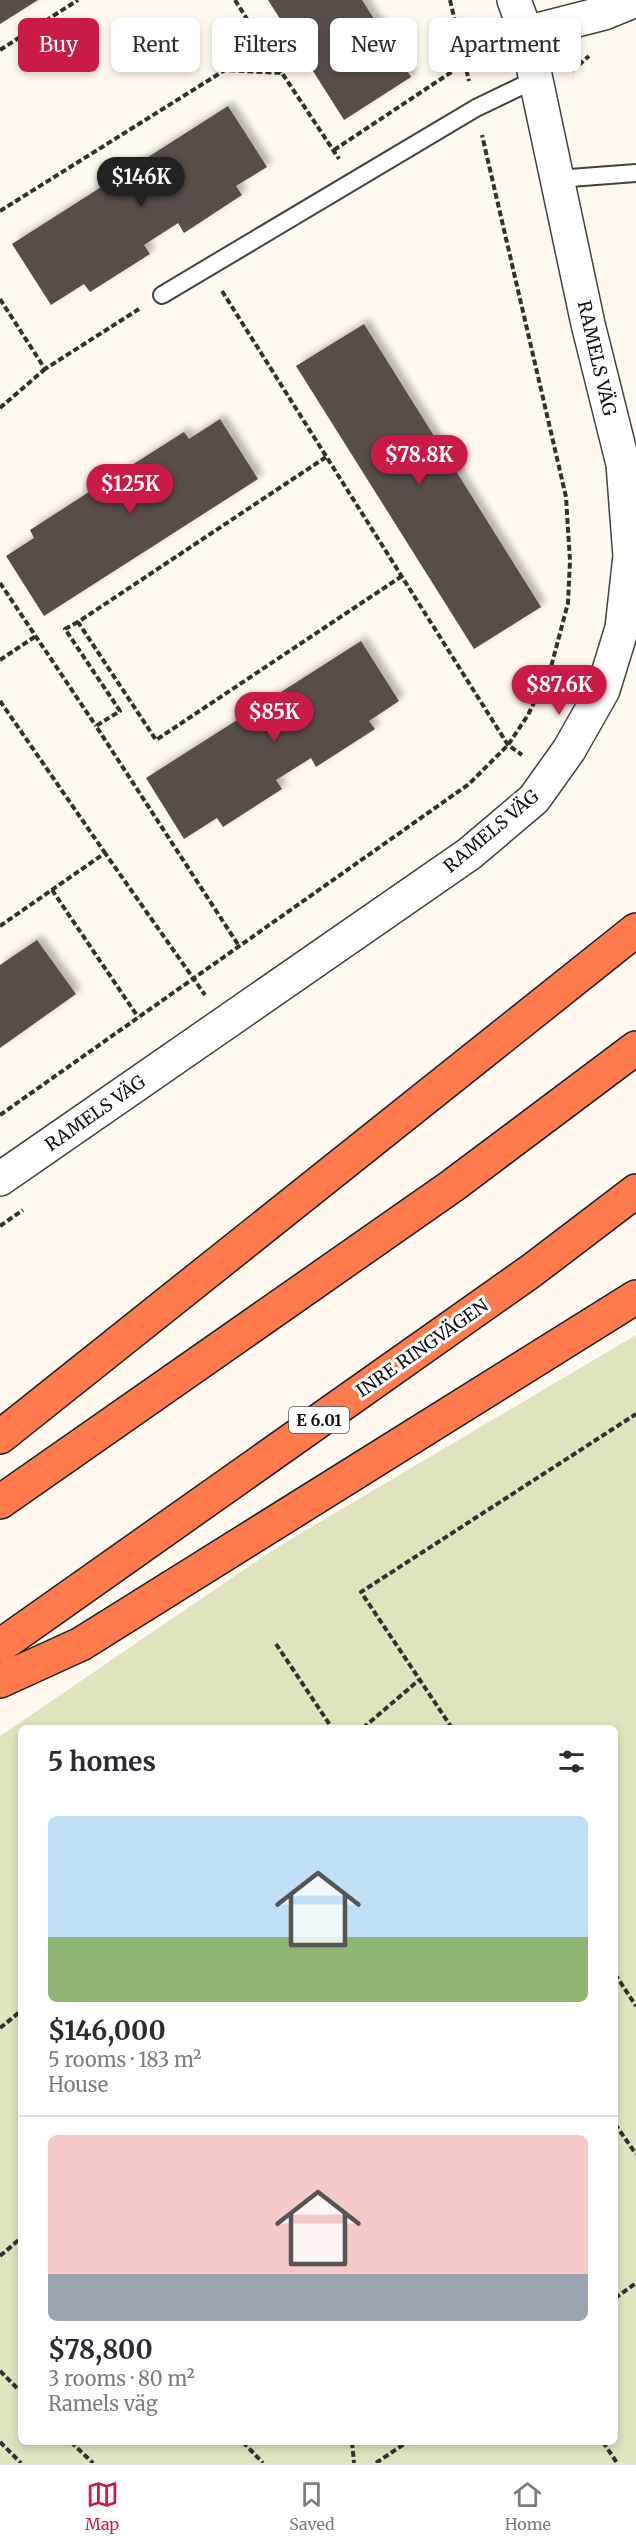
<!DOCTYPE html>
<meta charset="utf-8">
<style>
:root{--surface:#fff;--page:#f2f2f3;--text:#2b2b33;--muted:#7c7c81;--line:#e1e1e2;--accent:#ca1b47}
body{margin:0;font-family:Merriweather,serif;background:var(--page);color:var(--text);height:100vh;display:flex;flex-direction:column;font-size:22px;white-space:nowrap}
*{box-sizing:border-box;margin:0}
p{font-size:20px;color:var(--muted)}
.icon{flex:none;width:33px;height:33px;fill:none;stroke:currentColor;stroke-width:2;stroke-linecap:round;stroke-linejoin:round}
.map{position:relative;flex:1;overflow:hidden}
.panel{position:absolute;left:18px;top:1725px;width:600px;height:720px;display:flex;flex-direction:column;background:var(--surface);border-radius:9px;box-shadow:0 3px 9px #0003}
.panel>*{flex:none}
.guide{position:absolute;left:18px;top:18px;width:600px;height:54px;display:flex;gap:12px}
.price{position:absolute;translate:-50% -51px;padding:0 14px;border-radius:21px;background:var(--accent);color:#fff;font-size:20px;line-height:39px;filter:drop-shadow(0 2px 3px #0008)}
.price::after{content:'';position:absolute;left:50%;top:36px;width:18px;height:14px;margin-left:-9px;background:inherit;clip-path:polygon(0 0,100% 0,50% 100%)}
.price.selected{background:#222;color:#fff}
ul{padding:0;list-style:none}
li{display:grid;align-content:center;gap:12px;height:318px;padding:0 30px}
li+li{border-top:2px solid var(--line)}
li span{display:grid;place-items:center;height:186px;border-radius:9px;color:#555}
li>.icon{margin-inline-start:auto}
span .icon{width:108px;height:108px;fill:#fffc;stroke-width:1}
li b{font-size:26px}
h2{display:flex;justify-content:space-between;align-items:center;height:72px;padding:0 30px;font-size:26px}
.pill{padding:0 21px;border-radius:9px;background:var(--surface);box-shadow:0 3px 9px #0003;font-size:21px;line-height:54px}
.pill.selected{background:var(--accent);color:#fff}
.dock{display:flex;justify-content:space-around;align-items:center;height:84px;border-top:2px solid var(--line);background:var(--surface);font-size:16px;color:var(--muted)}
.dock a{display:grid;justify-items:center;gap:3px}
.dock .selected{color:var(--accent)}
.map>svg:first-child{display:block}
.cemetery{fill:#dfe4bf;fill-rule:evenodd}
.building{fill:#584d4a;filter:url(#shadow)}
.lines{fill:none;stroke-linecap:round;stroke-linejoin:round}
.lane-casing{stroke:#424242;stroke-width:20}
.street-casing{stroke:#424242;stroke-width:36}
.highway-casing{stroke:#202020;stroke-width:36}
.path{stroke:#313131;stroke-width:4;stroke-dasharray:6 3;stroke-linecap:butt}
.lane{stroke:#fff;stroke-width:16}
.street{stroke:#fff;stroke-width:33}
.highway{stroke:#ff7b4e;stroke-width:33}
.labels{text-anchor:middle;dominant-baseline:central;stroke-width:6;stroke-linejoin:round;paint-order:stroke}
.shield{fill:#fff;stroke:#575757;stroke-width:1.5}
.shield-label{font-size:16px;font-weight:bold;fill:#0f0f0f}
.street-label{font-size:18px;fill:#0f0f0f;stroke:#fff}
</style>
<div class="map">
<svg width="636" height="2463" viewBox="0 0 636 2463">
<defs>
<filter id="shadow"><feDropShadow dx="5.5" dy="-5.5" stdDeviation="3" flood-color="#0004"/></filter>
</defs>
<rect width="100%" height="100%" fill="#fff9f0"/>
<!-- cemetery -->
<path class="cemetery" d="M636 1335V2463H0V1736L276 1548ZM21 1728H615V2442H21Z"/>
<!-- building -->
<g class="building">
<polygon points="0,0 38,0 0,24"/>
<polygon points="268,0 362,0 411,77 344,120"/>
<polygon points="228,106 267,167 236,186 242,195 184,233 178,223 144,245 150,254 90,292 84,284 51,305 12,244"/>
<polygon points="364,324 541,607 474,649 296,366"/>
<polygon points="220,419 258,479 44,616 6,556 34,538 30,530 89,492 94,499 129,477 124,470 184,432 189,439"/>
<polygon points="361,641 399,701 369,721 375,729 316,767 311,758 276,780 282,789 223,827 217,818 184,839 146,778"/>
<polygon points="37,940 76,994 0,1048 0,965"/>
</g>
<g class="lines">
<defs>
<g id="lane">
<polyline points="557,179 636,173"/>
<polyline points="162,295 476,108 536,79"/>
</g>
<g id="street">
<polyline points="526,33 604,13 636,0"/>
<polyline points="0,1179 469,854 534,799 569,750 603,690 622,628 630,556 623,464 588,324 526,33 514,0"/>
</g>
<g id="highway">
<polyline points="0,1437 636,930"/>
<polyline points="0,1502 452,1186 636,1048"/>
<polyline points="0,1646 531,1271 636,1191"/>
<polyline points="0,1681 81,1644 636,1297"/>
</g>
</defs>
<!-- lane casing -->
<use href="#lane" class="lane-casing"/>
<!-- street casing -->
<use href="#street" class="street-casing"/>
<!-- highway casing -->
<use href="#highway" class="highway-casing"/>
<!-- path -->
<g class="path">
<polyline points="235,0 281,73"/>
<polyline points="450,0 469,81"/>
<polyline points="0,50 78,0"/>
<polyline points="572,71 589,56"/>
<polyline points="334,150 465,63"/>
<polyline points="0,211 225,70 282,73 339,159"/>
<polyline points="222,291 508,745 522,755"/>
<polyline points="0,299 45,369 139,309"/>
<polyline points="0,408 45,369"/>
<polyline points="326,457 78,622 156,740 402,576"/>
<polyline points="0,583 96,726"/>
<polyline points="78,622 65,629 120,711 96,726 239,946"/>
<polyline points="0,660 36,636"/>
<polyline points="0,701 105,853"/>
<polyline points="52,890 138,1017"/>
<polyline points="0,926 105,853 205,995"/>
<polyline points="0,1115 469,784 508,745 528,715 551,667 568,603 570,561 566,497 482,135"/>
<polyline points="0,1226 23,1210"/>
<polyline points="276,1644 332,1728"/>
<polyline points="363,1728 419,1680"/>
<polyline points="452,1728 361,1592 636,1414"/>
<polyline points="615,1974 636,2006"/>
<polyline points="0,2028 21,2011"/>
<polyline points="615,2124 636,2154"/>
<polyline points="0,2256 21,2238"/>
<polyline points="615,2298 636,2283"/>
<polyline points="0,2371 21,2392"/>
<polyline points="0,2442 21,2463"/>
<polyline points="71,2442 93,2463"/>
<polyline points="243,2442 263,2463"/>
<polyline points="352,2442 354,2463"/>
<polyline points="603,2442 617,2463"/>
<polyline points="376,2463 407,2442"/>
</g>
<!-- lane -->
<use href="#lane" class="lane"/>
<!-- street -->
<use href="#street" class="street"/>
<!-- highway -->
<use href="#highway" class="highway"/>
</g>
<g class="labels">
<!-- shield labels -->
<rect class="shield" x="289" y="1407" width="60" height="26" rx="4.5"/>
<g class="shield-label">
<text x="319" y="1420">E 6.01</text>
</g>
<!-- street labels -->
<g class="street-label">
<text transform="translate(597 358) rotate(77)">RAMELS VÄG</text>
<text transform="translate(491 831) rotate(-40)">RAMELS VÄG</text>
<text transform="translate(95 1113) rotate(-35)">RAMELS VÄG</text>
<text transform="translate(422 1348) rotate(-35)">INRE RINGVÄGEN</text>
</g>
</g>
</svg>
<b class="price selected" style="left:141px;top:208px">$146K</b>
<b class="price" style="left:419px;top:486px">$78.8K</b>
<b class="price" style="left:130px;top:515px">$125K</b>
<b class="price" style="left:559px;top:716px">$87.6K</b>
<b class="price" style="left:274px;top:743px">$85K</b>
<div class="guide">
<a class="pill selected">Buy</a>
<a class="pill">Rent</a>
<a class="pill">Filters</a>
<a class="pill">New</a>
<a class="pill">Apartment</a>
</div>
<section class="panel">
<h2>5 homes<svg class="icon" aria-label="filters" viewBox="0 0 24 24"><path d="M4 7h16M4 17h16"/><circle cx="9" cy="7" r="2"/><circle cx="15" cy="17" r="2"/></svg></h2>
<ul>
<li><span style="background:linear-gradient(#bfe0f5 65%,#8fb573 0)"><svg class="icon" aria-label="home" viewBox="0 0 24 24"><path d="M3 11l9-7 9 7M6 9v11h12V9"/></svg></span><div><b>$146,000</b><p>5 rooms · 183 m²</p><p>House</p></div></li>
<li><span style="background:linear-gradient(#f6c9c9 75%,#9aa5b1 0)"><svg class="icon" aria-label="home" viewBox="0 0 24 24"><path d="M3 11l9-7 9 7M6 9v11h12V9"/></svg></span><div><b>$78,800</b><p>3 rooms · 80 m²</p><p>Ramels väg</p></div></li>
</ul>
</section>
</div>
<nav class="dock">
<a class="selected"><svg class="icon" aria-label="map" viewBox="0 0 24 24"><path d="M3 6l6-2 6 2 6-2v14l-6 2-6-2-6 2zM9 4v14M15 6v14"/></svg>Map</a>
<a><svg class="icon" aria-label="saved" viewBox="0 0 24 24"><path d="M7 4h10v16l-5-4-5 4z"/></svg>Saved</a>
<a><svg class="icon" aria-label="home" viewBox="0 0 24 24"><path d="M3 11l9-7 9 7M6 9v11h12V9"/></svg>Home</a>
</nav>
